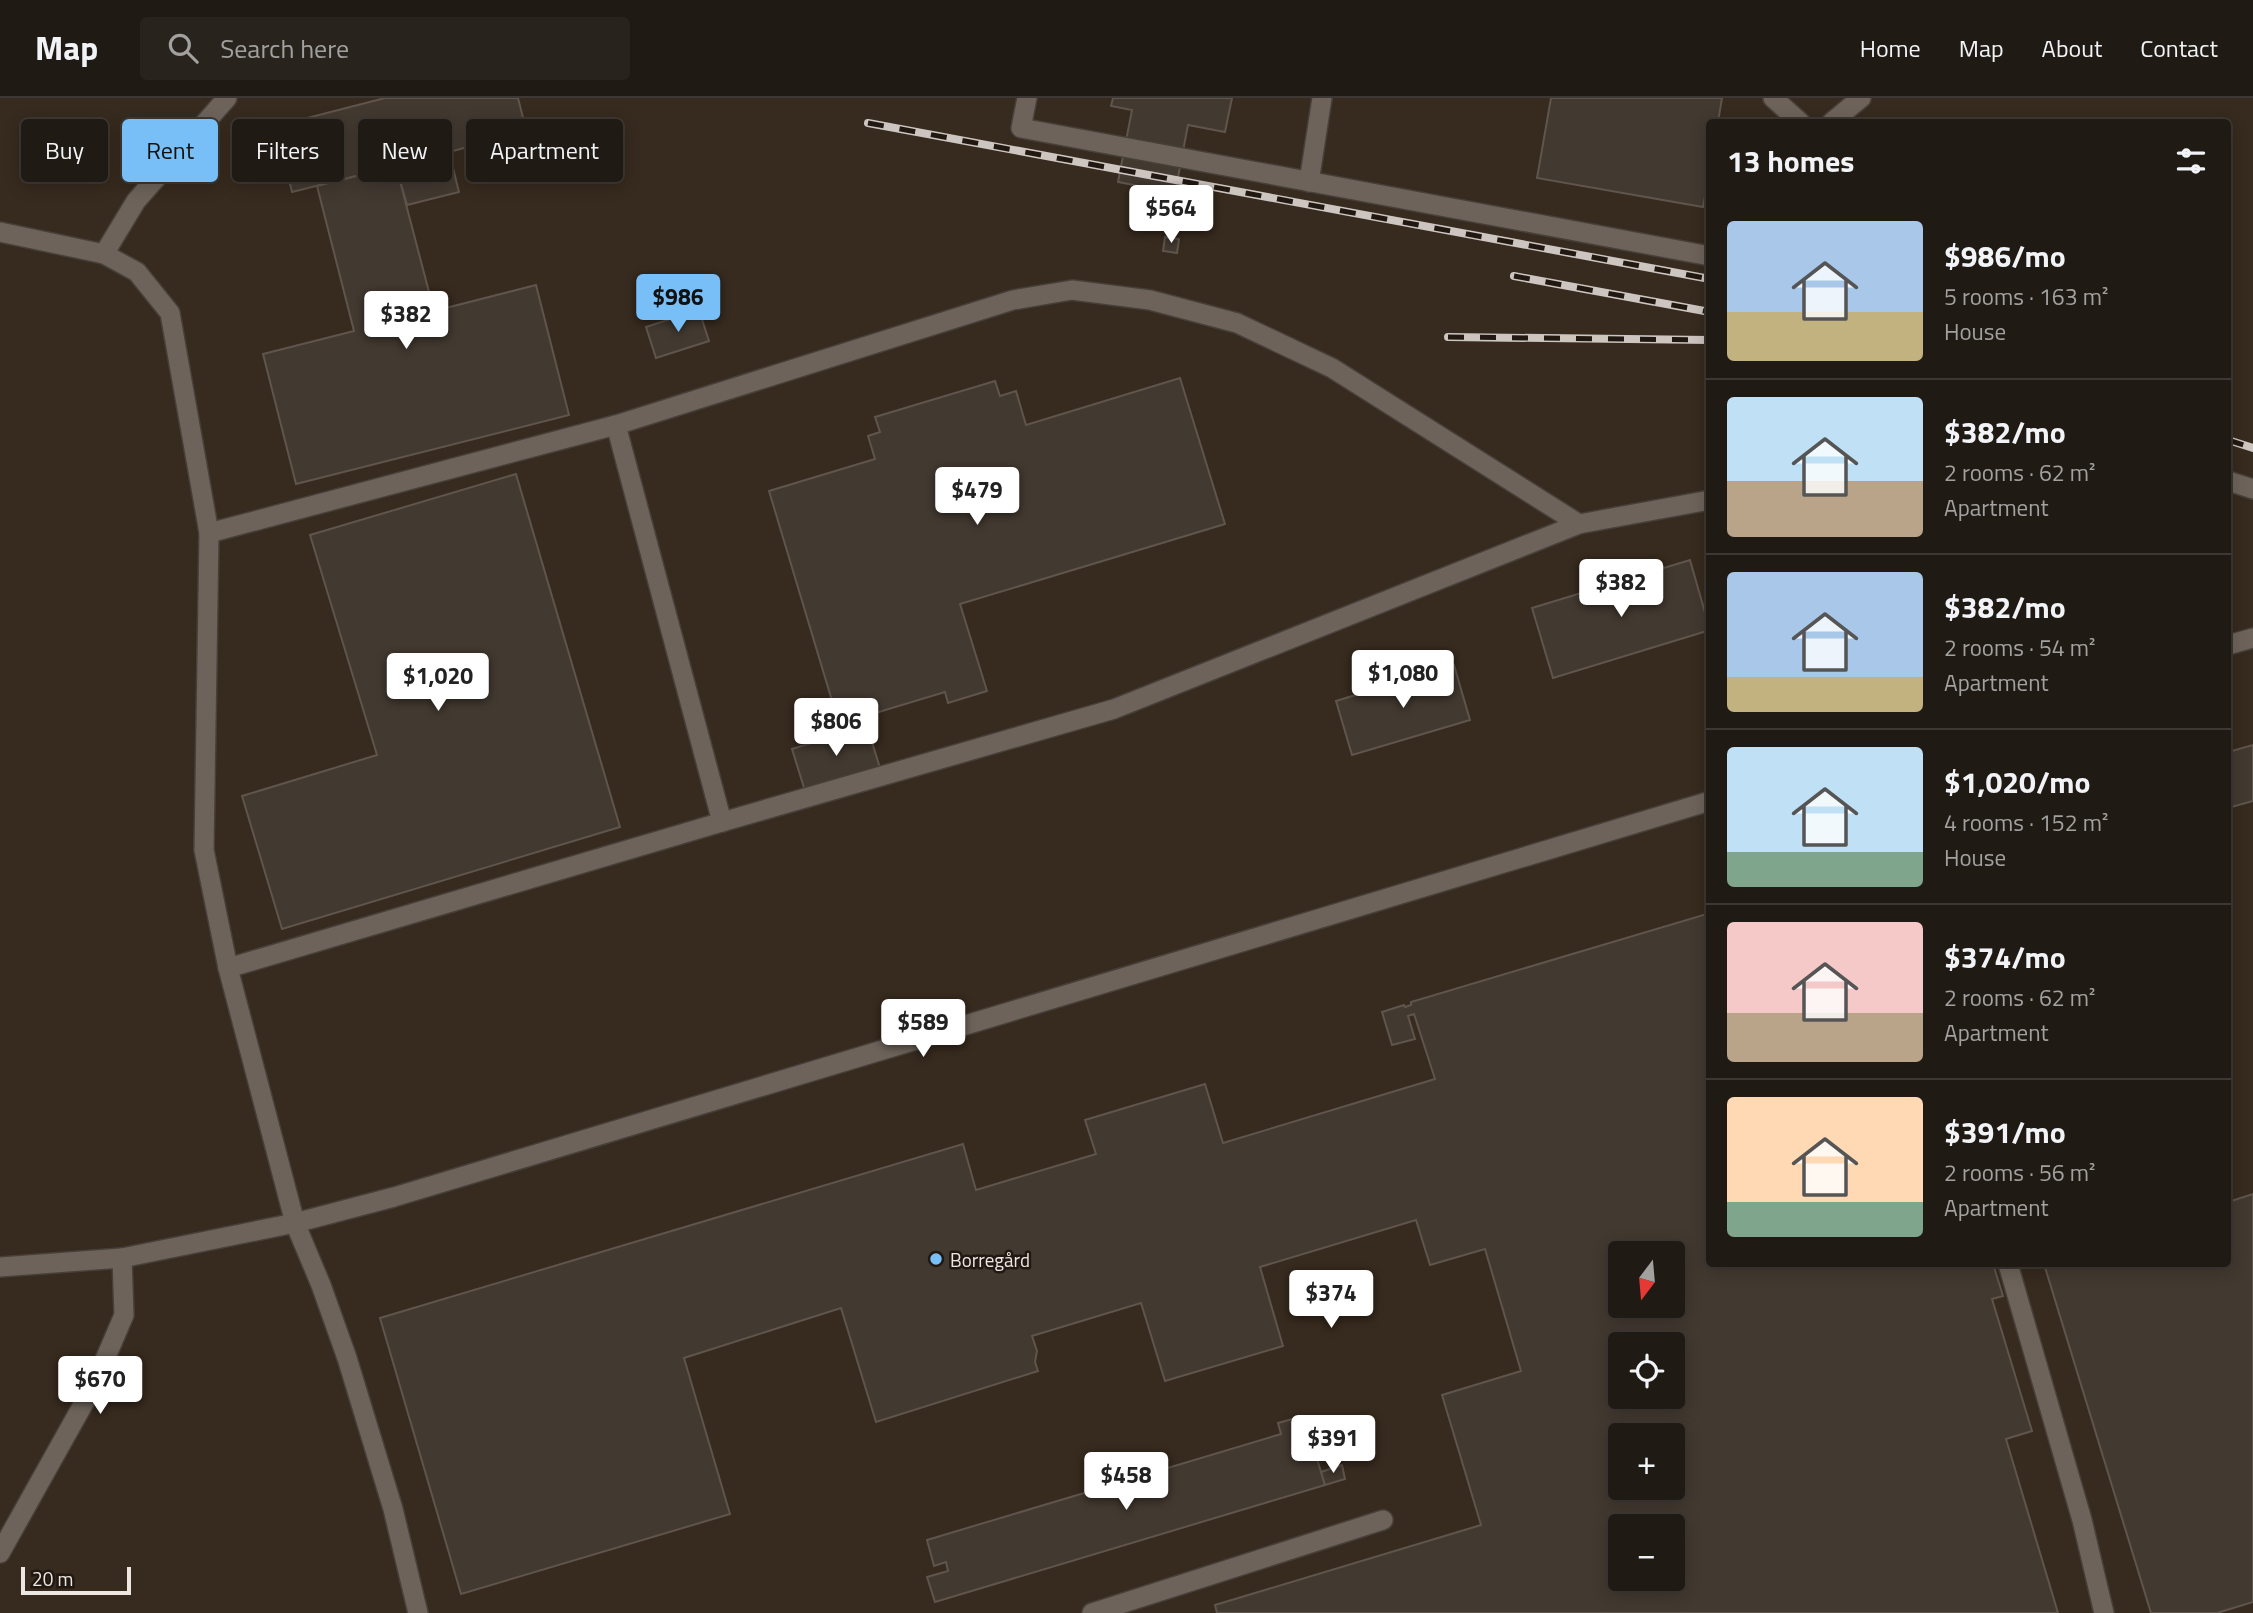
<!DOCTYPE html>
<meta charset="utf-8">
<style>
:root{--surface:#201a14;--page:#28231d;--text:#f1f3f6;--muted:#a2a1a0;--line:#3d3834;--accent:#78bff7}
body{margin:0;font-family:"Titillium Web",sans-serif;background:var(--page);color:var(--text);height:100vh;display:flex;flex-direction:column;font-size:26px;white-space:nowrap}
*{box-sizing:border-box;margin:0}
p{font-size:23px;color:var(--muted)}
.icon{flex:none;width:38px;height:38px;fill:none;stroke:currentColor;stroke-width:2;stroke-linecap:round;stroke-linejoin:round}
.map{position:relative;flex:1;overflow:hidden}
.panel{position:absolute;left:1706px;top:21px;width:525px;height:1148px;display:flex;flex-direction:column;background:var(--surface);border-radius:7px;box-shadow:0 4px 18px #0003,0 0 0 2px var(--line)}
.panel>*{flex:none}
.guide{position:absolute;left:21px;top:21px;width:665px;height:63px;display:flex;gap:14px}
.needle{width:46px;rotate:196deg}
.tools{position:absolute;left:1608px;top:1143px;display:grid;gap:14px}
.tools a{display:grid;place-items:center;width:77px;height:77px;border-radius:7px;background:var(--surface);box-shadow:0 4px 18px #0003,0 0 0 2px var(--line);font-size:35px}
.scale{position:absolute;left:21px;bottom:18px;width:110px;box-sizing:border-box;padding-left:7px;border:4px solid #ede7e2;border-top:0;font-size:19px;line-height:24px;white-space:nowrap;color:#ede7e2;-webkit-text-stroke:5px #211811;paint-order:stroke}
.price{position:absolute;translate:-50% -60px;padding:0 16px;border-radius:7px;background:#fff;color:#222;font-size:23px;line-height:46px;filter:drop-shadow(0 2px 4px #0008)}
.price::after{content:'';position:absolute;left:50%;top:42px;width:21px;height:16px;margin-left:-10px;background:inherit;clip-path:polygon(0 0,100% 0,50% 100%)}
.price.current{background:var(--accent);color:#111}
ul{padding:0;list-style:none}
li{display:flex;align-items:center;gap:21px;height:175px;padding:0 21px}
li+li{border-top:2px solid var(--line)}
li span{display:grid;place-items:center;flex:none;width:196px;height:140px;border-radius:7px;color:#555}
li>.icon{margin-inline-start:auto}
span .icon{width:84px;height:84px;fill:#fffc;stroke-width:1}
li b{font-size:30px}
h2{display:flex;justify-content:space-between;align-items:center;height:84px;padding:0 21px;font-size:30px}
.pill{padding:0 24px;border-radius:7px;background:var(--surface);box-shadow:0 4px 18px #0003,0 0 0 2px var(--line);font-size:24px;line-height:63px}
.pill.current{background:var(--accent);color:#111}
header{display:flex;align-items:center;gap:42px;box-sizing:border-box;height:98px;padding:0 35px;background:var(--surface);border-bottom:2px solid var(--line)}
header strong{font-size:33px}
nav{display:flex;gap:38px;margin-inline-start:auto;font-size:24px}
.search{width:490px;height:63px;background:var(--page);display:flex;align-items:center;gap:18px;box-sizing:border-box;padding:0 24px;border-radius:7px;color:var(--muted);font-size:26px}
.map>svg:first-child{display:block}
.built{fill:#372a1e;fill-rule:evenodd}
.building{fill:#423930;stroke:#5f554c;stroke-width:2;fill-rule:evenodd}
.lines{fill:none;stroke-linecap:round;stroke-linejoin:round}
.service-casing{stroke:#47403a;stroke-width:22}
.minor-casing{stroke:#47403a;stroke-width:22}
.service{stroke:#6d635a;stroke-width:19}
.minor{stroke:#6d635a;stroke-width:19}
.rail-casing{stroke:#ccc5c0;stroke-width:8}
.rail{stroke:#211811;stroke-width:5;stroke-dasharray:16;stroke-linecap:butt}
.poi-dot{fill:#78bff7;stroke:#211811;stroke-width:2.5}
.labels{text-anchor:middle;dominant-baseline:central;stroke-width:5;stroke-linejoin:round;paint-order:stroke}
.poi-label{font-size:19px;fill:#ede7e2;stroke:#211811;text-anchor:start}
</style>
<header>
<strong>Map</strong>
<div class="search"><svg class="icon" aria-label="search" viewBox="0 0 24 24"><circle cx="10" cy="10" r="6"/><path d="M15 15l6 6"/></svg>Search here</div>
<nav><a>Home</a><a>Map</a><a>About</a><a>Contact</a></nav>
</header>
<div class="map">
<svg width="2253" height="1515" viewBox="0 0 2253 1515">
<rect width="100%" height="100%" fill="#2a221a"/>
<!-- built -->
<path class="built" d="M0 0H2253V1515H0ZM1710 24H2228V1166H1710ZM1620 1155H1673V1208H1620ZM1620 1246H1673V1298H1620ZM1620 1337H1673V1390H1620ZM1620 1428H1673V1480H1620Z"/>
<!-- building -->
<g class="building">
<polygon points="385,0 518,0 531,51 498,60 494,42 449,54 459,94 407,107 396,68 292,94 276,28"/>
<polygon points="1113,0 1232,0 1225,34 1188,27 1175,95 1118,84 1132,12 1111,8"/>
<polygon points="1551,0 1722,0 1718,24 1710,24 1710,71 1703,109 1537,80"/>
<polygon points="396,68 434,213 536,187 569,317 296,386 263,256 354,233 317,88"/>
<polygon points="1165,139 1179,141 1177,155 1163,153"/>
<polygon points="699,212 709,243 656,260 646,229"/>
<polygon points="1180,280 1225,426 960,506 987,593 948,605 945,594 839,626 769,393 875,361 868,338 880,334 875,319 995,283 1000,298 1016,293 1026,327"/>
<polygon points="516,376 620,729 282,831 242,698 377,657 310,437"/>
<polygon points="1690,462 1710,532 1553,580 1532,510"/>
<polygon points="1454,567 1470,622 1352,657 1336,603"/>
<polygon points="867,628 880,670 805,693 792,651"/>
<polygon points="2253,647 2253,703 2228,710 2228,654"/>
<path d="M1710 815V1166H1993L2003 1198 1992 1201 2032 1333 2006 1341 2058 1515H1217L1215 1507 1481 1427 1442 1297 1521 1273 1485 1151 1430 1167 1416 1122 1260 1169 1283 1248 1165 1283 1141 1205 1032 1238 1037 1253 1035 1264 1038 1273 876 1324 841 1210 684 1260 730 1416 461 1496 380 1220 963 1046 976 1092 1096 1056 1085 1022 1205 986 1223 1045 1435 981 1414 916 1408 918 1415 941 1392 947 1382 914 1404 907 1405 909 1411 907V904ZM1620 1155H1673V1208H1620ZM1620 1246H1673V1298H1620ZM1620 1337H1673V1390H1620ZM1620 1428H1673V1480H1620Z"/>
<polygon points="2253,1096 2253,1504 2217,1515 2151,1515 2044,1166 2228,1166 2228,1104"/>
<polygon points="1296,1320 1300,1330 1307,1328 1325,1387 935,1504 927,1479 948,1473 946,1464 934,1468 927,1442 1281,1336 1278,1325"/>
<polygon points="1342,1367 1345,1381 1325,1387 1321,1374"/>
</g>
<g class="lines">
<defs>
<g id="service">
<polyline points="1027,0 1021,30 1710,158"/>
<polyline points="1773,0 1800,24"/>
<polyline points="1832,24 1861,0"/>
<polyline points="1309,84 1322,0"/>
<polyline points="0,134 104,156 137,174 170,215 209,435 204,752 228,870 295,1125 321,1187 347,1260 393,1411 418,1515"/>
<polyline points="104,156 136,103 227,0"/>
<polyline points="616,327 722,724"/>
<polyline points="2228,383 2253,391"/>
<polyline points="209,435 616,327 1013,202 1072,192 1150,202 1237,225 1332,270 1579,426"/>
<polyline points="228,870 722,724 1114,611 1579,426 1710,402"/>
<polyline points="2008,1166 2082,1422 2104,1515"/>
<polyline points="1092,1515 1383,1422"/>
</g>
<g id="minor">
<polyline points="2228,547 2253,540"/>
<polyline points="0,1169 122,1160 295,1125 394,1099 1710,703"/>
<polyline points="0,1455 94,1287 124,1217 122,1160"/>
</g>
</defs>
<!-- service casing -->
<use href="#service" class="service-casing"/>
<!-- minor casing -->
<use href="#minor" class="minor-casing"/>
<!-- service -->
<use href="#service" class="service"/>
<!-- minor -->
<use href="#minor" class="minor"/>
<defs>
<g id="rail">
<polyline points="868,25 1710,181"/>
<polyline points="1514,178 1710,214"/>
<polyline points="1448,239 1710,242"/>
<polyline points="2228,342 2253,350"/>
</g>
</defs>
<!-- rail casing -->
<use href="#rail" class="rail-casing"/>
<!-- rail -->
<use href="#rail" class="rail"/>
</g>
<!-- markers -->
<circle class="poi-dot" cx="936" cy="1161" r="7"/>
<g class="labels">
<!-- poi labels -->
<g class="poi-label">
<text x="950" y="1161">Borregård</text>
</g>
</g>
</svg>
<div class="tools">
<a><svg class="needle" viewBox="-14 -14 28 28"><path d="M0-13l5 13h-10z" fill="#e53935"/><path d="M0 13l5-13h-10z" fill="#a2a1a0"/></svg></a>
<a><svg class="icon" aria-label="locate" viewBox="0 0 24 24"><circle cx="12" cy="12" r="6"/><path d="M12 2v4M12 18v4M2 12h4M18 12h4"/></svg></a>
<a>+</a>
<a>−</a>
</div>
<div class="scale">20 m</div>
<b class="price" style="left:1171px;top:147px">$564</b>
<b class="price current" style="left:678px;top:236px">$986</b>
<b class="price" style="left:406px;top:253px">$382</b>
<b class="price" style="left:977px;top:429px">$479</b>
<b class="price" style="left:1621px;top:521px">$382</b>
<b class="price" style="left:1403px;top:612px">$1,080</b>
<b class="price" style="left:438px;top:615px">$1,020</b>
<b class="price" style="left:836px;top:660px">$806</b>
<b class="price" style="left:923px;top:961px">$589</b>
<b class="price" style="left:1331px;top:1232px">$374</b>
<b class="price" style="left:100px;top:1318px">$670</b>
<b class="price" style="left:1333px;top:1377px">$391</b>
<b class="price" style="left:1126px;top:1414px">$458</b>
<div class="guide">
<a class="pill">Buy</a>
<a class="pill current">Rent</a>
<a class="pill">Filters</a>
<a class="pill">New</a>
<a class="pill">Apartment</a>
</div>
<section class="panel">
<h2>13 homes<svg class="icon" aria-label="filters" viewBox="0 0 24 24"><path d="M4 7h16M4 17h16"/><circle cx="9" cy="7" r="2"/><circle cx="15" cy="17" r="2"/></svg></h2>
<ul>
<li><span style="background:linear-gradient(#a9c7e8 65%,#c2b280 0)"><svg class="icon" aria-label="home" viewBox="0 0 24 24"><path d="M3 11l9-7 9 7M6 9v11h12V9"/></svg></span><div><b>$986/mo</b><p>5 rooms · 163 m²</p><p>House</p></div></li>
<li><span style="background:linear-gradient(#bfe0f5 60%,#b9a48a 0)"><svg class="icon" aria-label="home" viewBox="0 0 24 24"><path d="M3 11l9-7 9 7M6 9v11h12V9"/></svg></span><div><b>$382/mo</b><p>2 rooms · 62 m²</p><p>Apartment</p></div></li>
<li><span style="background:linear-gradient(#a9c7e8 75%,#c2b280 0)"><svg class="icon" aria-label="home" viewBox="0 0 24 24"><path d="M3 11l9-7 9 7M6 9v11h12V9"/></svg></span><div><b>$382/mo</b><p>2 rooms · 54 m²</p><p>Apartment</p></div></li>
<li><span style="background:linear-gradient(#bfe0f5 75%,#7fa58c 0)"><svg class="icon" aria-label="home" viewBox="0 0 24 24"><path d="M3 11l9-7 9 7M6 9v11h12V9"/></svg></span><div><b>$1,020/mo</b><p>4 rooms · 152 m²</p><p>House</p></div></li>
<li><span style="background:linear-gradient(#f6c9c9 65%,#b9a48a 0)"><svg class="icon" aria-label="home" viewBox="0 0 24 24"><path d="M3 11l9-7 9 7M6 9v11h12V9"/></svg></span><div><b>$374/mo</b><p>2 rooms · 62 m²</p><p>Apartment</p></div></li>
<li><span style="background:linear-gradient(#ffd9b3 75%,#7fa58c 0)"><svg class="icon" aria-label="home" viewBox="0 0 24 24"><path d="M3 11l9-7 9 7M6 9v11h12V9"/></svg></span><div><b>$391/mo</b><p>2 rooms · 56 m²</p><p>Apartment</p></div></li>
</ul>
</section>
</div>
